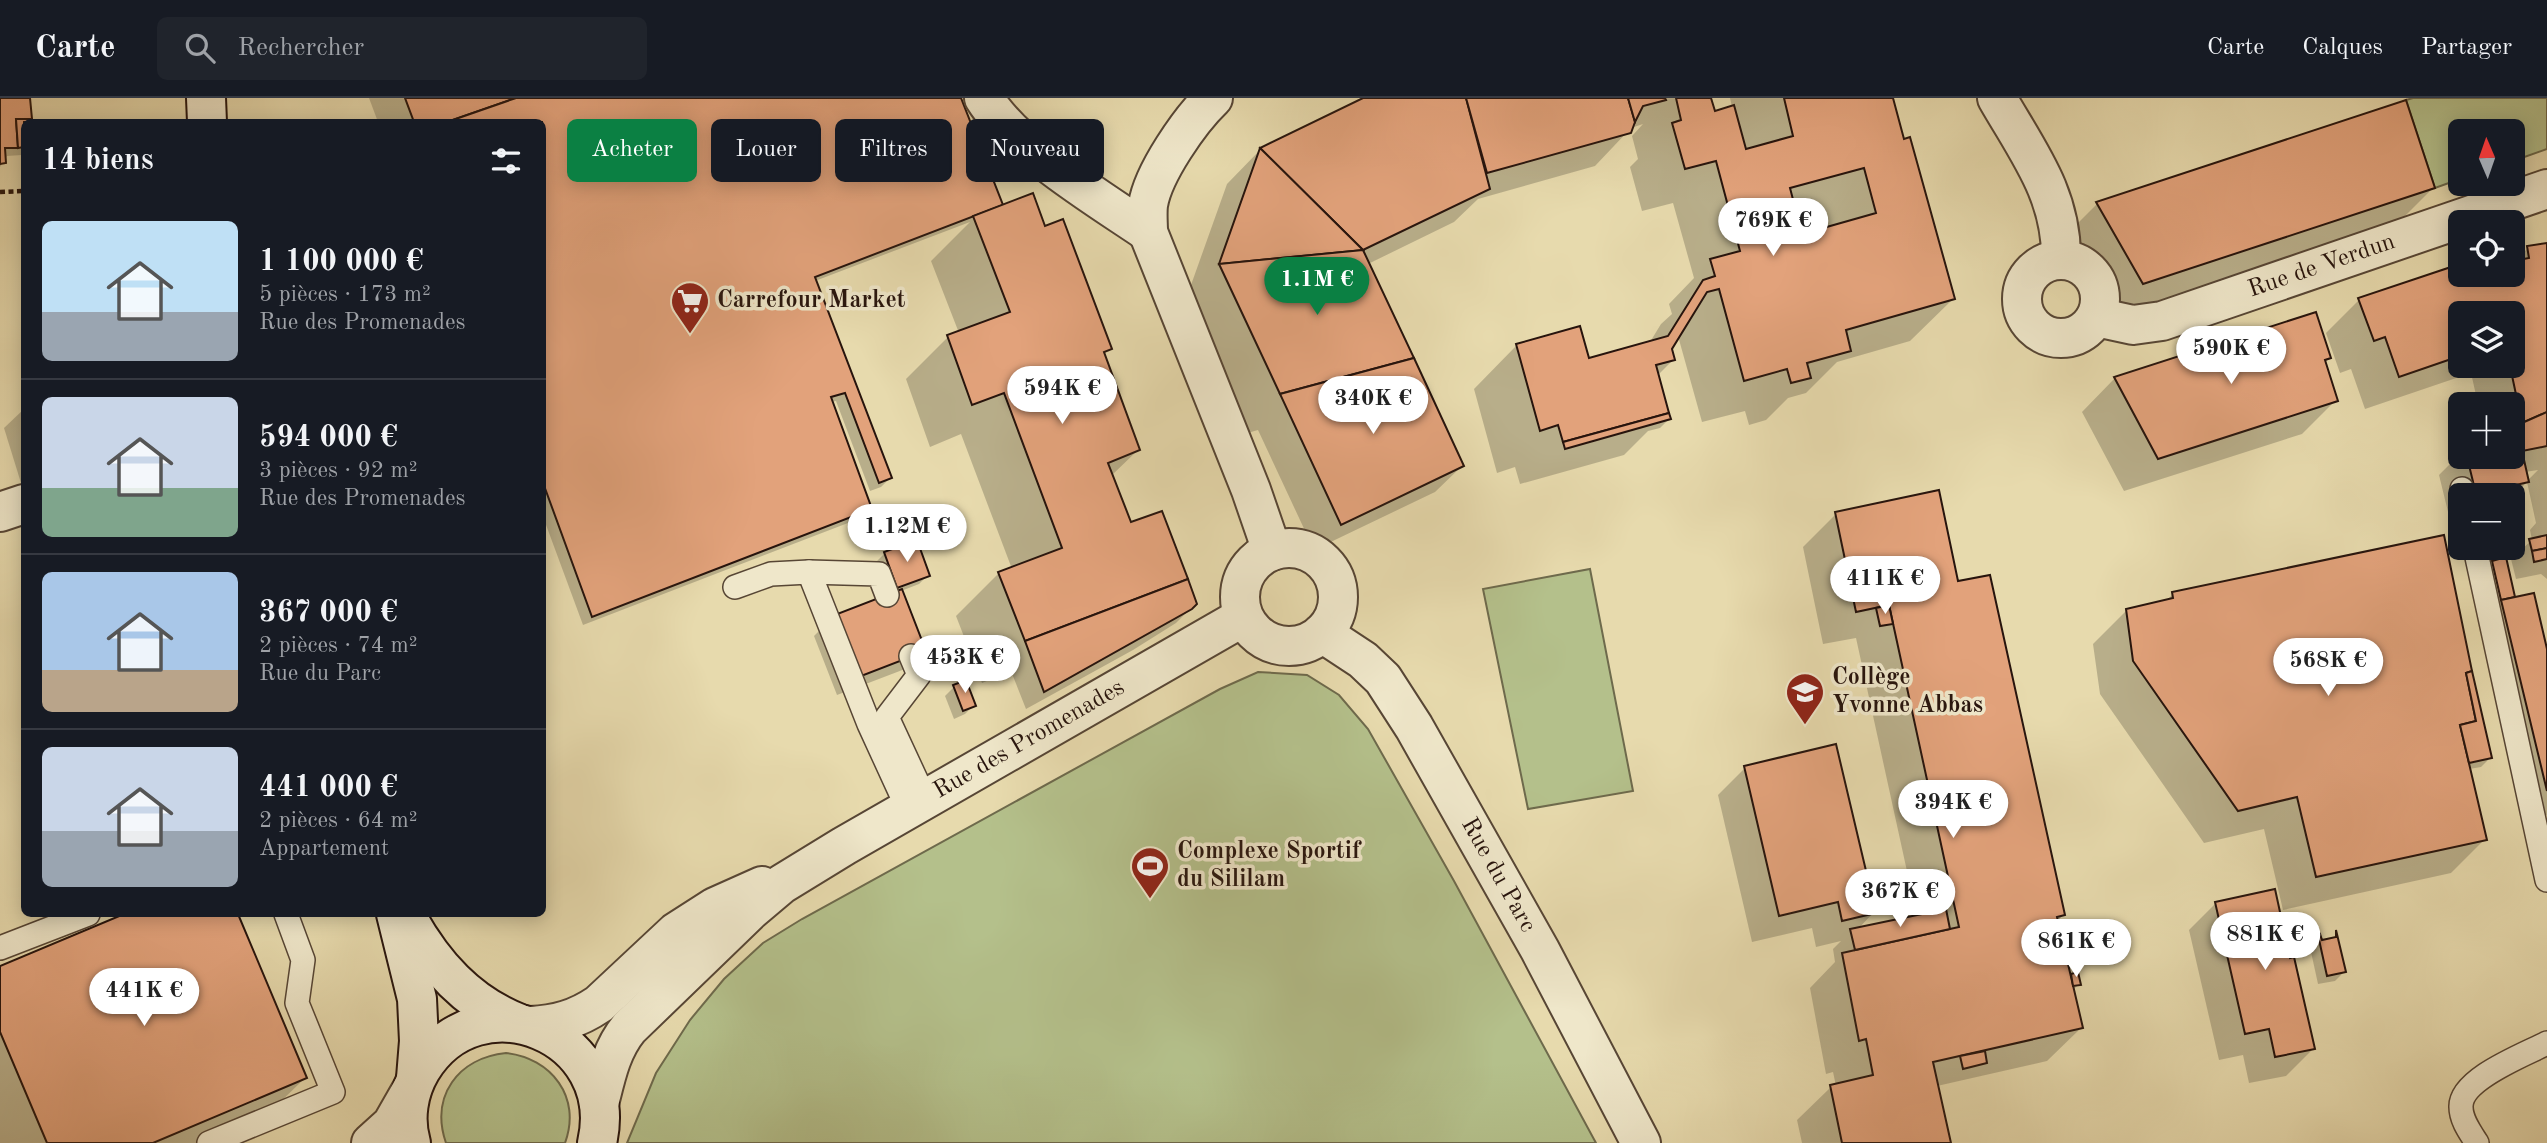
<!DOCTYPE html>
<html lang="fr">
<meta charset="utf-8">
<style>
:root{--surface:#171b24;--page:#20242c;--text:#f1f3f6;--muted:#9ea1a6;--line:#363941;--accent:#0b8043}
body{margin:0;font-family:"Old Standard TT",serif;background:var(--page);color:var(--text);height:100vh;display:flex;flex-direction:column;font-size:26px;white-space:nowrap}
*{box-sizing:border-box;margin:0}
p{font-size:23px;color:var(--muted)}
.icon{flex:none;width:38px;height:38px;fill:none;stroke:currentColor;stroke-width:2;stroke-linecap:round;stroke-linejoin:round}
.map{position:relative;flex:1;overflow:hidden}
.panel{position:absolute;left:21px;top:21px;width:525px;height:798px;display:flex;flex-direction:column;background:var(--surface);border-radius:10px;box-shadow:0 4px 18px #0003}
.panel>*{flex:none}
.banner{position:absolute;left:567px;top:21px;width:665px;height:63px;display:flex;gap:14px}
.needle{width:46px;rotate:358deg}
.buttons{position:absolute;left:2448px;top:21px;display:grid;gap:14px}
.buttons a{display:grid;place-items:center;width:77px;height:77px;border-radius:10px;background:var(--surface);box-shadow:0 4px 18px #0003;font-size:35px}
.price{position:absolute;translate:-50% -60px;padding:0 16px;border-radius:24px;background:#fff;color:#222;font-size:23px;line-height:46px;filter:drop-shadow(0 2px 4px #0008)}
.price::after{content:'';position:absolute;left:50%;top:42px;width:21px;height:16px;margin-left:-10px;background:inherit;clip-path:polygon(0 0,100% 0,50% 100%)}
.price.selected{background:var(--accent);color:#fff}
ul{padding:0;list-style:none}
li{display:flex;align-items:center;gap:21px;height:175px;padding:0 21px}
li+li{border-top:2px solid var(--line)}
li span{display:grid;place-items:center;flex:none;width:196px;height:140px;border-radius:10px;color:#555}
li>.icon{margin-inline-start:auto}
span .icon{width:84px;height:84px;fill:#fffc;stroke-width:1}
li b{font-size:30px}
h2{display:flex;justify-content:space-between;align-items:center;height:84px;padding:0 21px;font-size:30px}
.pill{padding:0 24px;border-radius:10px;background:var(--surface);box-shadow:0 4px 18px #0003;font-size:24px;line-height:63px}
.pill.selected{background:var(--accent);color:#fff}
header{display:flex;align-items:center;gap:42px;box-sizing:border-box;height:98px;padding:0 35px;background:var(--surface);border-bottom:2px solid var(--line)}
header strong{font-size:33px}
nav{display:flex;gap:38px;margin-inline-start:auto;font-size:24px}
.search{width:490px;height:63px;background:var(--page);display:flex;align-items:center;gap:18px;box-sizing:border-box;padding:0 24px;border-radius:10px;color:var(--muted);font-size:26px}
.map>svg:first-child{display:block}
.green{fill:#b4c08b;stroke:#6e6a4c;stroke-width:2}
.shadow{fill:#0003;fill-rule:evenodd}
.building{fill:#e2a27b;stroke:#27140d;stroke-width:2;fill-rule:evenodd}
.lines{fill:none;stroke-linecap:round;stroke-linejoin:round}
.lane-casing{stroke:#574635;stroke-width:26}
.street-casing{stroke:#574635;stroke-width:42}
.secondary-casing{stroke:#27140d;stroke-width:42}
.path{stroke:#27140d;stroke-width:4.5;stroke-dasharray:5 3.5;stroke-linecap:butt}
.lane{stroke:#efe7ca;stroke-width:23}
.street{stroke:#efe7ca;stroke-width:38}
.secondary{stroke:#efe7ca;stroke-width:38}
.labels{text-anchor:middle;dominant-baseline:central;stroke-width:7;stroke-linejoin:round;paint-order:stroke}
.street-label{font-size:24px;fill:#27140d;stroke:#efe7ca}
.poi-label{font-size:24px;font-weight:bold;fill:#27140d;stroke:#efe7ca;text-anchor:start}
</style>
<header>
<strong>Carte</strong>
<div class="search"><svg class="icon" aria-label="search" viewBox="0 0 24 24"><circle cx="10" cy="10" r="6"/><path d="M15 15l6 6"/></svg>Rechercher</div>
<nav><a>Carte</a><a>Calques</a><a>Partager</a></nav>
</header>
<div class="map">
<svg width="2547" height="1045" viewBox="0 0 2547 1045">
<rect width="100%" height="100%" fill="#e7daad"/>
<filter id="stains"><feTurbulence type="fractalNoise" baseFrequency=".00286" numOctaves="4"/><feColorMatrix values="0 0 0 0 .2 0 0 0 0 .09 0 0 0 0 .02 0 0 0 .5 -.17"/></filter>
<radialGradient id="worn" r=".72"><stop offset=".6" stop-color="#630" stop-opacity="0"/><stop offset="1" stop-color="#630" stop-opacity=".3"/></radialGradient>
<!-- green -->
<g class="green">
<polygon points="2413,0 2547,0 2547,51 2513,63 2513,33 2460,33 2460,81 2435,90 2406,2"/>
<polygon points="1590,471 1633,693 1528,711 1483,491"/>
<polygon points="1258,574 1307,577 1339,597 1368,631 1454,783 1596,1045 627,1045 656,975 690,922 724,881 763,845 802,821 1220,591"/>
<path d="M506 955C551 960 582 999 565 1045H446C430 998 458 960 506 955Z"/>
</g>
<!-- shadow -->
<g class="shadow">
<polygon points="0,0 29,0 30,24 24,24 24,54 22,57 7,58 0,69"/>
<polygon points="369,0 959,0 1002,109 1044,131 1110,250 1103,257 1138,352 1111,378 1130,426 1195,506 1176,525 1133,552 1026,611 1011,573 982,585 956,518 999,475 1012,471 961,336 930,349 906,281 948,239 959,235 931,163 970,124 815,183 890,380 881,389 870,393 836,303 831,304 870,411 861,420 583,527 542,416 542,24 378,24"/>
<path d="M1367 0H1710L1713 15 1732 9 1730 0H1891L1953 201 1910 243 1837 264 1806 295 1788 300 1766 322 1749 327 1745 313 1702 324 1678 238 1670 251 1673 262 1657 278 1669 321 1660 330 1648 333 1624 357 1520 386 1515 369 1497 375 1474 291 1516 248 1579 230 1588 263 1650 244 1661 226 1672 216 1669 206 1694 180 1673 105 1642 113 1630 69 1638 61 1632 38 1643 26 1631 30 1595 68 1478 101 1454 124 1368 166 1462 368 1435 394 1314 452 1258 332 1237 338 1186 201 1227 86 1261 51ZM1822 112 1827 131 1801 138 1796 119Z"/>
<polygon points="2433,90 2400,123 2109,219 2064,139 2097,106"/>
<path d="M2547 146V481L2541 476 2516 481 2511 461 2532 442 2530 432 2536 425 2527 384 2513 398 2478 397 2498 393V389L2460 397V419L2450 422 2439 377 2460 356V359H2513V306H2478L2471 275 2365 311 2351 271 2340 275 2326 235 2359 202 2460 168V177H2513V165L2528 150ZM2460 215H2513V268H2460ZM2538 372 2527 383 2525 374Z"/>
<polygon points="2329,260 2324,265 2336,302 2302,336 2124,393 2082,314 2115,280"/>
<polygon points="24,311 24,384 21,385 4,330"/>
<polygon points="1836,416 1956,485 2063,817 2057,824 2069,880 2071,878 2079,886 2072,893 2081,930 2047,963 1937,988 1950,1045 1802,1045 1797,1022 1831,989 1836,988 1833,974 1826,976 1810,890 1835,864 1833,851 1841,843 1816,849 1812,830 1752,844 1718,697 1745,670 1874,814 1857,832 1917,819 1856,540 1823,546 1803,449"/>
<polygon points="2442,439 2490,660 2481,669 2469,671 2485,741 2451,775 2283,812 2264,731 2204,745 2100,596 2093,546 2127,512 2165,504 2173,496"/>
<polygon points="2478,450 2498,450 2493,455 2480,458"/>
<polygon points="885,455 928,477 919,486 901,493 905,571 837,597 814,538 833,519 888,498 876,464"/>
<polygon points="2505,461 2514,501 2547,559 2547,717 2531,721 2483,473 2493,464"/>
<polygon points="954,589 974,607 965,616 954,621 945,598"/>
<polygon points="2216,805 2289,862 2313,951 2286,978 2249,985 2243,957 2219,962 2189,832"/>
<polygon points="129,816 236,816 305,980 271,1013 196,1045 0,1045 0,870"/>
<polygon points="2320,845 2344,874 2335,883 2318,886 2311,854"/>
</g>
<!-- building -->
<g class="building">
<polygon points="0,0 30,0 32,21 16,21 18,50 5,50 6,65 0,66"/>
<polygon points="405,0 516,0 447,24 414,24"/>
<polygon points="516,0 961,0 1003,107 815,179 892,380 879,385 845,295 831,299 872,411 592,519 542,382 542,24 447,24"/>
<polygon points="1363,0 1466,0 1490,91 1363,152 1260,50"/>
<polygon points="1466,0 1628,0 1635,24 1631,35 1487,75"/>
<polygon points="1628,0 1665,0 1666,2 1643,8 1635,24"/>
<path d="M1676 0H1711L1715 13 1734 7 1746 51 1793 38 1784 0H1893L1904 41 1910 39 1955 201 1846 232 1851 253 1807 265 1811 280 1791 285 1787 271 1744 283 1719 191 1707 194 1672 251 1675 262 1656 267 1669 315 1563 344 1558 327 1540 333 1516 246 1580 228 1589 260 1668 238 1703 182 1715 178 1710 161 1740 153 1716 63 1685 71 1672 25 1681 22ZM1864 70 1876 115 1802 136 1790 90Z"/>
<polygon points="2406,2 2435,90 2143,186 2096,104"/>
<polygon points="16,21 32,21 32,24 24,24 24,49 18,50"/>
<polygon points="1260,50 1363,152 1219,166"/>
<polygon points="1033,95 1045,128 1063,121 1112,251 1104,254 1140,352 1108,365 1131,424 1162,413 1188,481 1025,543 998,474 1062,450 1004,295 972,307 947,237 1010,214 973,118"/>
<polygon points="2547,145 2547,314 2522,325 2510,268 2513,268 2513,215 2460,215 2460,258 2399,279 2385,239 2374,243 2358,200 2460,166 2460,177 2513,177 2513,163 2529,160 2527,148"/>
<polygon points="1363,152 1414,260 1280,296 1219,166"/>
<polygon points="2316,214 2331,260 2325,262 2338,303 2158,361 2114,279"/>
<polygon points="1414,260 1464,368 1341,427 1280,296"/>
<polygon points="2547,314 2547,348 2522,353 2529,384 2476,396 2467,359 2513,359 2513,329"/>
<polygon points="1669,315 1671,321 1565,351 1563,344"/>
<polygon points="1939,392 1958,483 1990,477 2065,817 2057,819 2083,930 1933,964 1951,1045 1842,1045 1830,987 1873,977 1866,941 1859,943 1842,855 1959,829 1889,507 1856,514 1835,414"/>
<polygon points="2444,437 2472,573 2466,575 2476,623 2460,627 2487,742 2316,779 2297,699 2238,713 2133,563 2126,511 2173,500 2172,494"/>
<polygon points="2547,437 2547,450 2532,453 2529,441"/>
<polygon points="917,442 930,478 897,490 884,454"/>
<polygon points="2547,450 2547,461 2534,464 2532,453"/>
<polygon points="2506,459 2515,499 2501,502 2492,463"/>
<polygon points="1188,481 1197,506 1192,511 1044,594 1025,543"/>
<polygon points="902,491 926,553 856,580 832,518"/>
<polygon points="2534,495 2547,551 2547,693 2501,502"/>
<polygon points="1889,507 1893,526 1880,528 1876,510"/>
<polygon points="2472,573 2492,660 2469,665 2460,627 2476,623 2466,575"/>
<polygon points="966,582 976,608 963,613 953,587"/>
<polygon points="1836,646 1876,815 1842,823 1838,804 1779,818 1744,668"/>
<polygon points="2275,791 2290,860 2294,859 2315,951 2275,959 2269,931 2245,936 2215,804"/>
<polygon points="1946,811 1950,831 1855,852 1850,831"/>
<polygon points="124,816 238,816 307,980 153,1045 47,1045 0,934 0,868"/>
<polygon points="2336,832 2346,874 2327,878 2318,837 2320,836 2322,842 2336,839"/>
<polygon points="2078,874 2081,887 2073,888 2071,876"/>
<polygon points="1985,953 1987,965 1963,971 1960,958"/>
</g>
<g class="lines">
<defs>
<g id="lane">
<polyline points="2462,391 2464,397"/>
<polyline points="2475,450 2547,782"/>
<polyline points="809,474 869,626 908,711"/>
<polyline points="735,489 771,476 809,474 879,476 887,497"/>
<polyline points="911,558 919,577 887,619 925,701"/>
<polyline points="0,850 88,816"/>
<polyline points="209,1045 333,994 297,905 303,862 286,816"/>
<path d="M2477 1045C2470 1034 2461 1022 2461 1009 2460 981 2524 957 2547 945"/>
</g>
<g id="street">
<path d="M984 0C1016 51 1098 100 1148 134"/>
<path d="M1213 0C1190 22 1153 75 1148 107 1147 116 1148 126 1148 134L1251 392 1272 453"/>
<path d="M1997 0C2028 54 2062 97 2061 161"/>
<circle cx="2061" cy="201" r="39"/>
<path id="s1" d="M2096 219 2133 227 2162 223 2547 91"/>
<polyline points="0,414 24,406"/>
<circle cx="1289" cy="499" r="49"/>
<path id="s2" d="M1322 535 1363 562 1383 581 1414 629 1540 852 1641 1045"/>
<path d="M530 928C556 927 577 921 599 906L676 834 715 809 762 788"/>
<path id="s3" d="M599 1006C606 978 611 952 629 930L750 813 782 786 844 748 1243 519"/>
<polyline points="371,1045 392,1026 412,991"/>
</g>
<g id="secondary">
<polyline points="206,0 207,24"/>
<polyline points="396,816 417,901 419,943 416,980"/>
<path d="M408 821C434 867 467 905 518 925"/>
<path d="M411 1045C404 1021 408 994 421 972 479 877 622 937 597 1045"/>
</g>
</defs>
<!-- lane casing -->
<use href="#lane" class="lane-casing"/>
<!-- street casing -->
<use href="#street" class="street-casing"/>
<!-- secondary casing -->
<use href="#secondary" class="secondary-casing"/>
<!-- path -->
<polyline class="path" points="0,94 24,93"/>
<!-- lane -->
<use href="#lane" class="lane"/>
<!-- street -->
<use href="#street" class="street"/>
<!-- secondary -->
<use href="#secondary" class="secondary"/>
</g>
<!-- icons -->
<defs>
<symbol id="supermarket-pin" viewBox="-11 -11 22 30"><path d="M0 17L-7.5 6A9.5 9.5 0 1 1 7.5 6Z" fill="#8f2418" stroke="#efe7ca"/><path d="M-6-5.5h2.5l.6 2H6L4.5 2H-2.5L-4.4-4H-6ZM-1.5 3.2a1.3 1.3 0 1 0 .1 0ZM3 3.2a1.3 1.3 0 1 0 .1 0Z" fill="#fff"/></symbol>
<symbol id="school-pin" viewBox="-11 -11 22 30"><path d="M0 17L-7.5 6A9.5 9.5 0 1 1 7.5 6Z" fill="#8f2418" stroke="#efe7ca"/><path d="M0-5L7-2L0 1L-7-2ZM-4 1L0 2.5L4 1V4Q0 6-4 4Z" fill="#fff"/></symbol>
<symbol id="stadium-pin" viewBox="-11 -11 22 30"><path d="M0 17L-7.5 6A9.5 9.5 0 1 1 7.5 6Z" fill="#8f2418" stroke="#efe7ca"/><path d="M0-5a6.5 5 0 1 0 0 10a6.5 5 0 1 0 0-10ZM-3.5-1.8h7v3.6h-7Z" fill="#fff"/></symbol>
</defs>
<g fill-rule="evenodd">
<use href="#supermarket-pin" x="668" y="181" width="44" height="60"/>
<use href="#school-pin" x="1783" y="572" width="44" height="60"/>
<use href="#stadium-pin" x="1128" y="746" width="44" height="60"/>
</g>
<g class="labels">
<!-- street labels -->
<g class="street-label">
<text stroke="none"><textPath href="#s1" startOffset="236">Rue de Verdun</textPath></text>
<text stroke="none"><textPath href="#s3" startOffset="579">Rue des Promenades</textPath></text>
<text stroke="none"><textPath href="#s2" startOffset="304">Rue du Parc</textPath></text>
</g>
<!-- poi labels -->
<g class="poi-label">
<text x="717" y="203">Carrefour Market</text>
<text x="1832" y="580">Collège<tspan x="1832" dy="28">Yvonne Abbas</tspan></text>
<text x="1177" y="754">Complexe Sportif<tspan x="1177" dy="28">du Sililam</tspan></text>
</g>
</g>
<rect width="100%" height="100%" filter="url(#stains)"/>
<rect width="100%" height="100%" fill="url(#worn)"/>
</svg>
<div class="buttons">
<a><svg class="needle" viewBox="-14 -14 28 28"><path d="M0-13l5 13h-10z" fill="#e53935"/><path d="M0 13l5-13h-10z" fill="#9ea1a6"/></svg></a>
<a><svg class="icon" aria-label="locate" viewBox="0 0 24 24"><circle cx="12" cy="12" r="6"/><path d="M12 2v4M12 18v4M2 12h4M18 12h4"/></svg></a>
<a><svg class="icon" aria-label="layers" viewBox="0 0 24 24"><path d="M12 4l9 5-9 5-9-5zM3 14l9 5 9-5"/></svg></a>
<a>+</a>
<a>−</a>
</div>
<b class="price" style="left:1773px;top:160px">769K €</b>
<b class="price selected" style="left:1317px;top:219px">1.1M €</b>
<b class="price" style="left:2231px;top:288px">590K €</b>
<b class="price" style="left:1062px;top:328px">594K €</b>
<b class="price" style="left:1373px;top:338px">340K €</b>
<b class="price" style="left:907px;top:466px">1.12M €</b>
<b class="price" style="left:1885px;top:518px">411K €</b>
<b class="price" style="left:965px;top:597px">453K €</b>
<b class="price" style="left:2328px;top:600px">568K €</b>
<b class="price" style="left:1953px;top:742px">394K €</b>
<b class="price" style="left:1900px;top:831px">367K €</b>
<b class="price" style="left:2265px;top:874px">881K €</b>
<b class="price" style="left:2076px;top:881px">861K €</b>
<b class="price" style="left:144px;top:930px">441K €</b>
<div class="banner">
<a class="pill selected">Acheter</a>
<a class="pill">Louer</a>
<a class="pill">Filtres</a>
<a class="pill">Nouveau</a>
</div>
<section class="panel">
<h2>14 biens<svg class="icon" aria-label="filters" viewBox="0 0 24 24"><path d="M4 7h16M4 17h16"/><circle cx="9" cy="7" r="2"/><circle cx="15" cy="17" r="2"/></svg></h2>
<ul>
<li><span style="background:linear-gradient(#bfe0f5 65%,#9aa5b1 0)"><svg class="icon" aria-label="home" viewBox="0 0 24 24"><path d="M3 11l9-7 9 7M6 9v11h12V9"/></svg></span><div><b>1 100 000 €</b><p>5 pièces · 173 m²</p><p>Rue des Promenades</p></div></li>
<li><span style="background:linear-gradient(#c9d6e8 65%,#7fa58c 0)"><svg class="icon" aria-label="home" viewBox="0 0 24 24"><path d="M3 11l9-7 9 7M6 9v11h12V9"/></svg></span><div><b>594 000 €</b><p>3 pièces · 92 m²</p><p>Rue des Promenades</p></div></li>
<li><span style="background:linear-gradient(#a9c7e8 70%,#b9a48a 0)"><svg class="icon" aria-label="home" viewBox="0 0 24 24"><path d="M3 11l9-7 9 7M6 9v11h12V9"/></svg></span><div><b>367 000 €</b><p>2 pièces · 74 m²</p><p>Rue du Parc</p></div></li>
<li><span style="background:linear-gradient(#c9d6e8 60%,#9aa5b1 0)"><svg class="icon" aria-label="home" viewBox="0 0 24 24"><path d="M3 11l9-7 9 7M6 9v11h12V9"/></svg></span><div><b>441 000 €</b><p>2 pièces · 64 m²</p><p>Appartement</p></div></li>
</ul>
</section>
</div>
